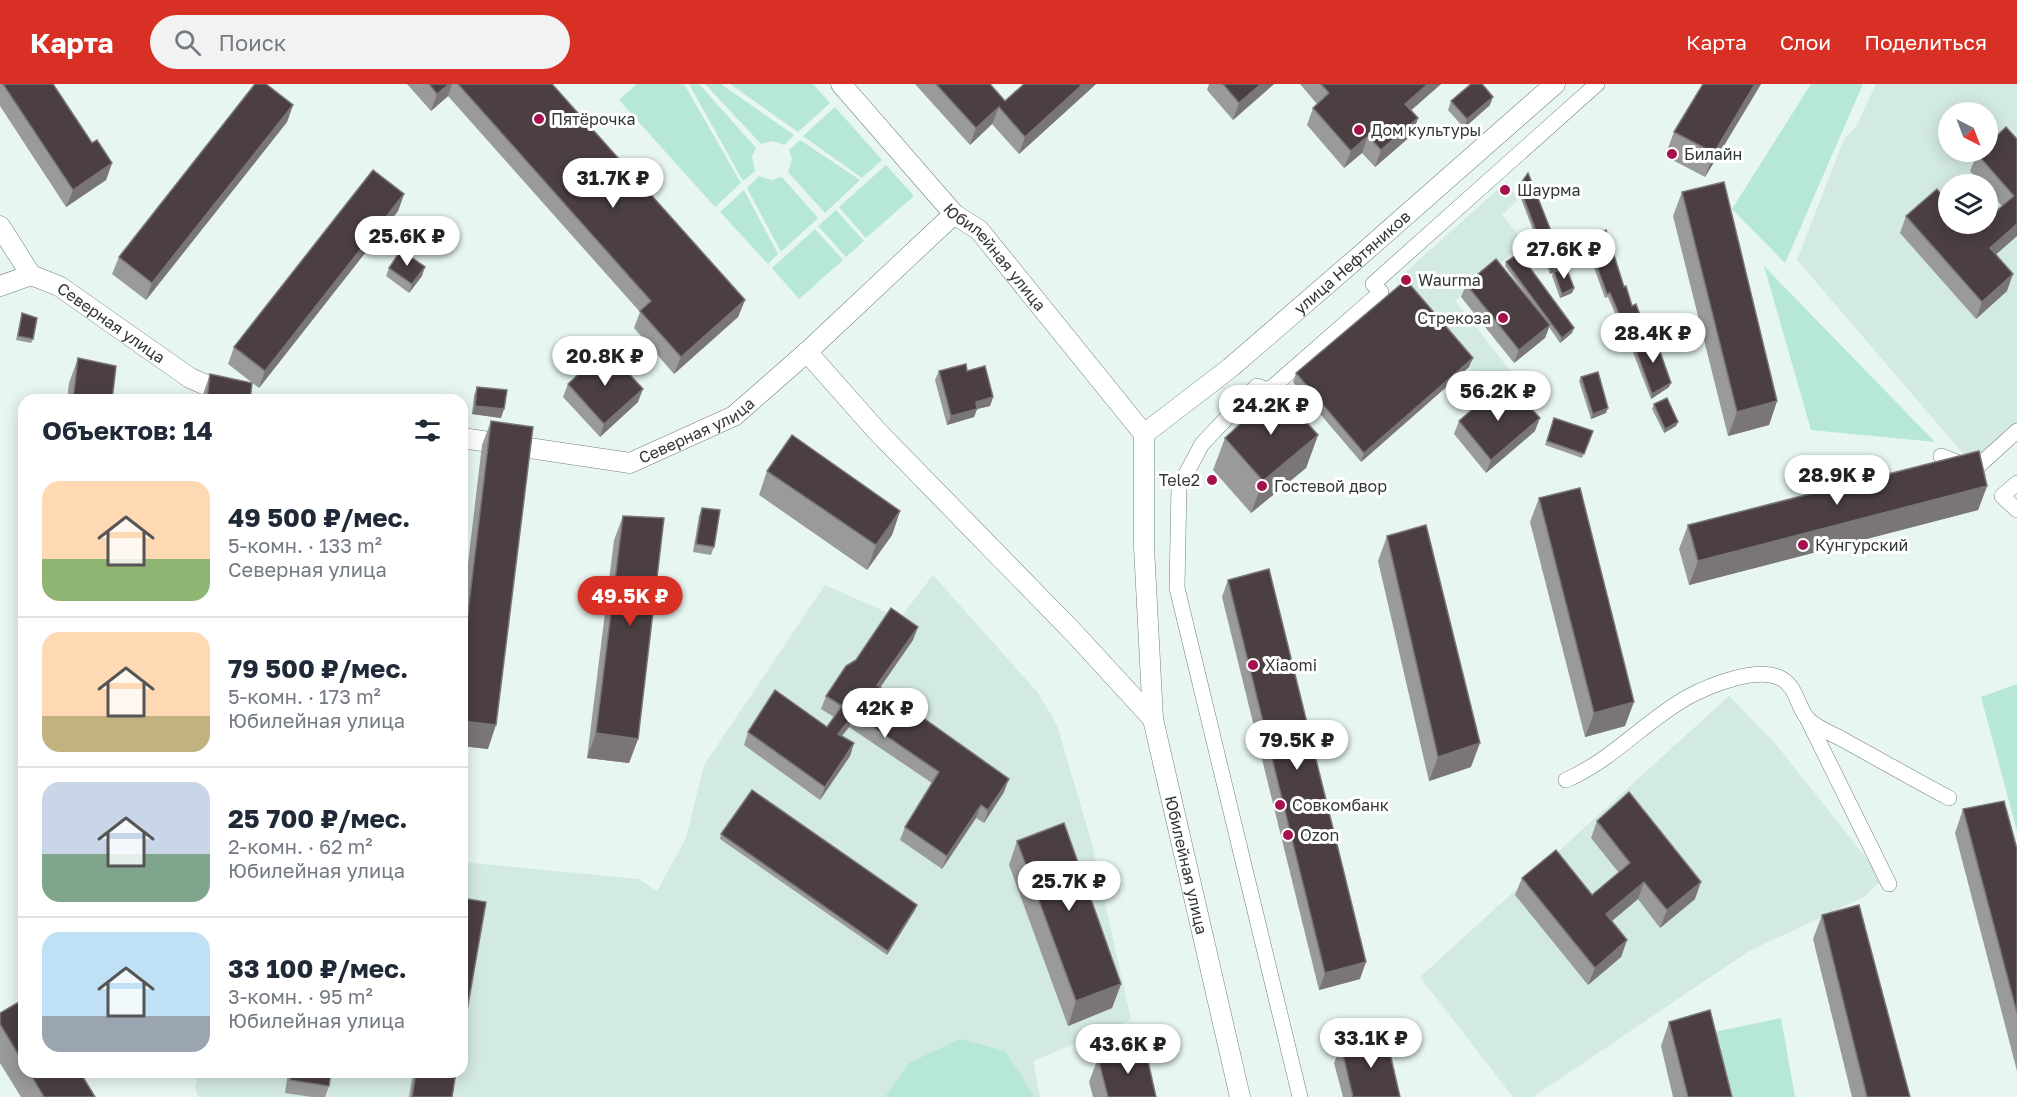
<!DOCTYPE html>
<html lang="ru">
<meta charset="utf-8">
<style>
:root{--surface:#fff;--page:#f2f2f3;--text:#1f2937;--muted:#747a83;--line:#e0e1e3;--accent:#d93025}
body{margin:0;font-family:"Golos Text",sans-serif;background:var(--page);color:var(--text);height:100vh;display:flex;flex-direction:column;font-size:22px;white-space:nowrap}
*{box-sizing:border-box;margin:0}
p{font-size:20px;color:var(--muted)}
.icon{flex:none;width:33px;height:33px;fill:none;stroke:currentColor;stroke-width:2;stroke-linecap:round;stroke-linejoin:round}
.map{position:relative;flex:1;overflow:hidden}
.details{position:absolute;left:18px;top:310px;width:450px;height:684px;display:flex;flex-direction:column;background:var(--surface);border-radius:18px;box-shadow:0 3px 15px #0003}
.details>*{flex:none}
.needle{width:39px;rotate:138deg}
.controls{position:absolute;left:1938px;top:18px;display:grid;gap:12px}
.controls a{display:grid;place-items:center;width:60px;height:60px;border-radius:50%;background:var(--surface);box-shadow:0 3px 15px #0003;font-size:30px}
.price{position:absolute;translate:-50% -51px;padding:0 14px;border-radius:21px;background:#fff;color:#222;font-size:20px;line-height:39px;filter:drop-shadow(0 2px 3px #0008)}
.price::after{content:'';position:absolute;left:50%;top:36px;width:18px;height:14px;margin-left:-9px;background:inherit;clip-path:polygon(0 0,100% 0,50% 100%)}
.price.active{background:var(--accent);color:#fff}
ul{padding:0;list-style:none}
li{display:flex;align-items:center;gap:18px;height:150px;padding:0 24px}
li+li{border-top:2px solid var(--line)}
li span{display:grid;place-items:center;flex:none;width:168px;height:120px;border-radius:18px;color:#555}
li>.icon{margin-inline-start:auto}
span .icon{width:72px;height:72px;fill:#fffc;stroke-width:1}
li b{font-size:26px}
h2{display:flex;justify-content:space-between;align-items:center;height:72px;padding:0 24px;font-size:26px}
header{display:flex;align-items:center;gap:36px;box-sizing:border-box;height:84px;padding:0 30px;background:var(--accent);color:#fff}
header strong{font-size:28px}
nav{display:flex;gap:33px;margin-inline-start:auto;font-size:21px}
.search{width:420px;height:54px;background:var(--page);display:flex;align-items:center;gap:15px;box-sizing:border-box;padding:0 21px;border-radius:33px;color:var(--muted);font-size:22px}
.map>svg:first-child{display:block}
.built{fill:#d3eae2;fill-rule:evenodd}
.green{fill:#b7e7d8}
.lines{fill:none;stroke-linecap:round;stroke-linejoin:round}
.pedestrian-casing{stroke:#73807c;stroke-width:16}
.minor-casing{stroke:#73807c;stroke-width:21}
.pedestrian{stroke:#fff;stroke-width:15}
.minor{stroke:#fff;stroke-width:20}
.wall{fill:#999a99}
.shaded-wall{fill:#7a7676}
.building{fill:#4b3f41;stroke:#7a7676;stroke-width:1.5}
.poi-dot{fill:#a5114c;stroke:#fff;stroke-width:2}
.labels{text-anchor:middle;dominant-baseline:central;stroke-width:6;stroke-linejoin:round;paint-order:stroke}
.poi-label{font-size:16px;fill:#323836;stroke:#fff;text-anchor:start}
.street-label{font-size:16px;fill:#323836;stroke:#fff}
</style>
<header>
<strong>Карта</strong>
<div class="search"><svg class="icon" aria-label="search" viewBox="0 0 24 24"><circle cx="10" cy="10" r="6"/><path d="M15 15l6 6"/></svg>Поиск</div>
<nav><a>Карта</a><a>Слои</a><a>Поделиться</a></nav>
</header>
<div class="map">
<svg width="2017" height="1013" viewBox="0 0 2017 1013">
<rect width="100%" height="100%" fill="#e7f6f1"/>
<!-- built -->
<g class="built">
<path d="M1876 0H2017V338L1971 379 1797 176 1844 55 1856 43ZM1948 28H1988V68H1948ZM1948 100H1988V140H1948Z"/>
<polygon points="1507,97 1518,116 1502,131 1525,159 1455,217 1525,305 1503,323 1397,196"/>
<polygon points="933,491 1038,609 1057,641 1092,760 1131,936 1033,977 1040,1013 198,1013 195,1004 198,989 462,988 462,778 639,795 657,807 686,754 704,681 825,501 900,534"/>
<polygon points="1729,612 1774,658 1883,795 1864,813 1749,867 1533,1013 1513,1013 1420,893"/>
</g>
<!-- green -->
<g class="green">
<polygon points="637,0 684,0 741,99 715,123 619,16"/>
<polygon points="689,0 699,0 756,64 752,73 755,87 743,97"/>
<polygon points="705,0 721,0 794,51 784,61 773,57 761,60"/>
<polygon points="730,0 813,0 830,19 798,48"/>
<polygon points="1811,0 1863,0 1785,179 1732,125"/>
<polygon points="835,23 882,76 862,94 803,52"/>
<polygon points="800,56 860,96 825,129 788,88 792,75 789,66"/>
<polygon points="886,81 914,112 866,154 839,123"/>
<polygon points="759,92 771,96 782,93 818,134 781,168 747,104"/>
<polygon points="744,106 778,170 768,180 720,128"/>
<polygon points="836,126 864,157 846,173 818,142"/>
<polygon points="815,145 843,176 799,215 772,184"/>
<polygon points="1764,182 1935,358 1811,346"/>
<polygon points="2017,600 2017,747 1981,613"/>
<polygon points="1781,934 1795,1013 1729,1013 1714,948"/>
<polygon points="960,955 1005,967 1035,1013 885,1013 909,979"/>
</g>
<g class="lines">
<defs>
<g id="pedestrian">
<polyline points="1941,372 1975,385 2017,347"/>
<polyline points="2017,399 2002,412 2017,426"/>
<polyline points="1808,636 1889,800"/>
<path d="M1566 696C1612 676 1643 639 1686 614 1708 602 1758 581 1782 595 1797 603 1798 626 1809 636 1818 645 1838 652 1849 659 1882 677 1915 696 1949 714"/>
<polyline points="1300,1013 1177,504 1179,403 1202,360 1257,302 1269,306 1381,208 1373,200 1597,0"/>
</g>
<g id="minor">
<path id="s1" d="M841 0 954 130 979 146 1144 350"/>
<path id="s2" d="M0 142 31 191 59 202 190 294 241 316"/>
<polyline points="0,202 31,191"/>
<polyline points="807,268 876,346 1075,550 1153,635"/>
<path id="s3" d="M1144 350V463L1153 635 1240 1013"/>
<path id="s4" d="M1144 350 1230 284 1363 169 1555 0"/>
<path id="s5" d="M462 354 630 379 734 332 807 268 954 130"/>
</g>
</defs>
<!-- pedestrian casing -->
<use href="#pedestrian" class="pedestrian-casing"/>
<!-- minor casing -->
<use href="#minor" class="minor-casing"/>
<!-- pedestrian -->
<use href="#pedestrian" class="pedestrian"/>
<!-- minor -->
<use href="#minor" class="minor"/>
</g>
<!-- wall -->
<g class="wall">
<polygon points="0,0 53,0 92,59 112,79 106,96 66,123 0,22"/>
<polygon points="407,0 552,0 745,216 738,233 674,290 634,244 640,228 448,12 431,27"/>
<polygon points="915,0 990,0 1005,17 1096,0 1019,70 992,40 970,61"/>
<polygon points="1209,0 1274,0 1233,36 1207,6"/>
<polygon points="1300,0 1441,0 1411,26 1418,34 1412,51 1375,83 1362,69 1344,84 1307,41 1313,24 1317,20"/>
<polygon points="1703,0 1761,0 1705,93 1665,72 1674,48"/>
<polygon points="1451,17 1490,21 1464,44 1448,26"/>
<polygon points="293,21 287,38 146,216 112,190 119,173"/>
<polygon points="2017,55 2017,152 1996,170 2007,207 1976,235 1900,149 1906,132 1973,147 2002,122 1988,106 1988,100 1982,100 1970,87 1977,70"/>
<polygon points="1519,102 1564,180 1562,185 1574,204 1572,209 1560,214 1552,192 1553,188 1550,190 1518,107"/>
<polygon points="1682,108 1777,317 1769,341 1728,352 1673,132"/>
<polygon points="404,110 398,127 259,304 228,280 234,263"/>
<polygon points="1587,155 1624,203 1643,249 1627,257 1608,213 1605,214 1585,159"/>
<polygon points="1506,178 1572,249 1560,259 1549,243 1545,254 1514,279 1461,213 1466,200 1526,211 1505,182"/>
<polygon points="389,184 422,192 409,209 386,192"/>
<polygon points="22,229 33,255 31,259 16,256"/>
<polygon points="1634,261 1669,303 1651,315 1632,266"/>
<polygon points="78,274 112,316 67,316 69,299"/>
<polygon points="1469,283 1361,378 1293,298 1296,289"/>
<polygon points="939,287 967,287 993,313 990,322 977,325 974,333 947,341 935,296"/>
<polygon points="210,290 250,316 201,316"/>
<polygon points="1581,293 1606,329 1591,335 1579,297"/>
<polygon points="568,300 638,318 600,353 563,313"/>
<polygon points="477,303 501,334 472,330 474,311"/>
<polygon points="1654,320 1676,342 1664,349 1652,325"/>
<polygon points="1554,334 1593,347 1582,374 1545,361"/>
<polygon points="491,337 488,665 462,662 462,530 482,361"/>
<polygon points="1459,337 1535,347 1486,389 1454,350"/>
<polygon points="1318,351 1306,384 1251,429 1213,386 1225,354"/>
<polygon points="767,387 900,427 892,451 867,486 759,411"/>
<polygon points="1987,402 1978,426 1689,501 1679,465 1688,441"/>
<polygon points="1539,414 1625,642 1585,653 1530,438"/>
<polygon points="702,424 714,463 711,471 693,468 699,432"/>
<polygon points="623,432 638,655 629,679 587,674 614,456"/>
<polygon points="1387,452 1471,683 1429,697 1378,477"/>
<polygon points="1228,496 1360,895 1319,906 1222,513"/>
<polygon points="918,543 913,556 880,603 1004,708 984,739 976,734 942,785 900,756 905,743 932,699 849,643 842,652 854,659 850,672 820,716 744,661 748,648 827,643 834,633 821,625 826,612"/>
<polygon points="1963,725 2017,765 2017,987 1955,749"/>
<polygon points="1597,737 1695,815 1660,844 1638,815 1612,837 1627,856 1621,873 1588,901 1515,811 1522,794 1592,811 1619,789 1591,754"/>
<polygon points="721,750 915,826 887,871 720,755"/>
<polygon points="1017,757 1121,900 1112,924 1068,942 1009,781"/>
<polygon points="1822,831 1910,1013 1852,1013 1813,855"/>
<polygon points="24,915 24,988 80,988 95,1013 21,1013 0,979 0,929"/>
<polygon points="1669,938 1732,1013 1673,1013 1661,962"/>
<polygon points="1341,962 1400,1013 1343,1013 1334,979"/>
<polygon points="1098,974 1156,1013 1093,1013 1089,998"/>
<polygon points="288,988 331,988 329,1002 325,1013 312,1013 285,1009"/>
<polygon points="413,988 456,988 452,1013 409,1013"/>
</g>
<!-- shaded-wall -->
<g class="shaded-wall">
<polygon points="449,0 452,0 448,12 431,27 437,10"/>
<polygon points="1083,0 1096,0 1019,70 1025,53"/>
<polygon points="1261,0 1274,0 1233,36 1239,19"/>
<polygon points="1428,0 1441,0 1399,37 1405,20"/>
<polygon points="1755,0 1761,0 1705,93 1714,69"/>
<polygon points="1493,13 1490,21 1464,44 1467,35"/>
<polygon points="293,21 287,38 146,216 152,199"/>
<polygon points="999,23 992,40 970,61 976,44"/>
<polygon points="1418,34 1412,51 1375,83 1381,66"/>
<polygon points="1368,52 1362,69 1344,84 1351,67"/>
<polygon points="112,79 106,96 66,123 73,106"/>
<polygon points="404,110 398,127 259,304 265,287"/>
<polygon points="2017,140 2017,152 1984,181 1990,164"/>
<polygon points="1564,180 1562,185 1550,190 1551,186"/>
<polygon points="425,183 422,192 409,209 412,200"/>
<polygon points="2013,190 2007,207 1976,235 1982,218"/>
<polygon points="1574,204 1572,209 1560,214 1562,210"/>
<polygon points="745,216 738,233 674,290 681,273"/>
<polygon points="1550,241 1545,254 1514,279 1519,266"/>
<polygon points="1574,244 1572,249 1560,259 1562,254"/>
<polygon points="1645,245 1643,249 1627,257 1629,253"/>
<polygon points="1473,274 1469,283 1361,378 1364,369"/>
<polygon points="1671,299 1669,303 1651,315 1652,310"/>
<polygon points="643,305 638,318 600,353 604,340"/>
<polygon points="993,313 990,322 977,325 974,333 947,341 951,332 976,318"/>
<polygon points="1777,317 1769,341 1728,352 1737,328"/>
<polygon points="475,322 504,325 501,334 472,330"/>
<polygon points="1608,324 1606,329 1591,335 1593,330"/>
<polygon points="1540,334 1535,347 1486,389 1491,376"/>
<polygon points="1678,338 1676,342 1664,349 1665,345"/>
<polygon points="1318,351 1306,384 1251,429 1263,397"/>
<polygon points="1987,402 1978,426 1689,501 1698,477"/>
<polygon points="900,427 892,451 867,486 876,461"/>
<polygon points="918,543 913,556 873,614 877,601"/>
<polygon points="1634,618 1625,642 1585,653 1594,629"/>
<polygon points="854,630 849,643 833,663 838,650"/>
<polygon points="462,637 496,641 488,665 462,662"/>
<polygon points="596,649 638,655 629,679 587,674"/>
<polygon points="854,659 850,672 820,716 825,703"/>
<polygon points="1480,659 1471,683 1429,697 1438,673"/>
<polygon points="1009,695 1004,708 984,739 988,726"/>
<polygon points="981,721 976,734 942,785 947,772"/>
<polygon points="1644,798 1638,815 1600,847 1606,830"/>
<polygon points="1701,798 1695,815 1660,844 1667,826"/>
<polygon points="917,821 915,826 887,871 888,867"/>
<polygon points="1627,856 1621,873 1588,901 1595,884"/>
<polygon points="1366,878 1360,895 1319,906 1325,889"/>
<polygon points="1121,900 1112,924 1068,942 1076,917"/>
</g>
<!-- building -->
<g class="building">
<polygon points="3,0 53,0 92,59 97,56 112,79 73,106"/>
<polygon points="255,0 266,0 293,21 152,199 119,173"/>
<polygon points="429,0 449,0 437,10"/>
<polygon points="458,0 552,0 745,216 681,273 640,227 651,217"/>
<polygon points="936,0 990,0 1005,17 1024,0 1083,0 1025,53 999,23 976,44"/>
<polygon points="1223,0 1261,0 1239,19"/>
<polygon points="1321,0 1428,0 1405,20 1418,34 1381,66 1368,52 1351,67 1313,24 1329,9"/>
<polygon points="1471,0 1482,0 1493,13 1467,35 1451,17"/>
<polygon points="1703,0 1755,0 1714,69 1674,48"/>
<polygon points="2006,43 2017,55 2017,140 1990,164 2013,190 1982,218 1906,132 1937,105 1948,119 1948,140 1967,140 1973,147 1981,140 1988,140 1988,134 2014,112 1977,70 1979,68 1988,68 1988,60"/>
<polygon points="373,86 404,110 265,287 234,263"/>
<polygon points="1528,89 1564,180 1551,186 1519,102"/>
<polygon points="1724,98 1777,317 1737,328 1682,108"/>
<polygon points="1606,146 1624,203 1626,202 1632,222 1636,220 1645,245 1629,253 1610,209 1607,210 1587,155"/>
<polygon points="401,166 425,183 412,200 389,184"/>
<polygon points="1519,169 1574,244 1562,254 1506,178"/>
<polygon points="1496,175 1550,241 1519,266 1466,200"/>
<polygon points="1566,183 1574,204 1562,210 1554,188"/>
<polygon points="1406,196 1473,274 1364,369 1296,289"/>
<polygon points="22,229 37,234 33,255 18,252"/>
<polygon points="1654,251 1671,299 1652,310 1634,261"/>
<polygon points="606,265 643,305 604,340 568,300"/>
<polygon points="78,274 116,282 112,316 73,316"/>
<polygon points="966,280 967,287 985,282 993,313 976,318 977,325 951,332 939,287"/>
<polygon points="1598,288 1608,324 1593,330 1581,293"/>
<polygon points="210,290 252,299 250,316 207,316"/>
<polygon points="1500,301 1517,320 1522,315 1540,334 1491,376 1459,337"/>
<polygon points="477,303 507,306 504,325 475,322"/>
<polygon points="1277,306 1318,351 1263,397 1225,354"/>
<polygon points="1667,314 1678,338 1665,345 1654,320"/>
<polygon points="1554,334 1593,347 1584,370 1547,357"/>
<polygon points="491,337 533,343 496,641 462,637 462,579"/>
<polygon points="792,351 900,427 876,461 767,387"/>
<polygon points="1979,367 1987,402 1698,477 1688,441"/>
<polygon points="1580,404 1634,618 1594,629 1539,414"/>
<polygon points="702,424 720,426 714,463 696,460"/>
<polygon points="623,432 664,434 638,655 596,649"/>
<polygon points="1426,441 1480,659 1438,673 1387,452"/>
<polygon points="1269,485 1366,878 1325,889 1228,496"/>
<polygon points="891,524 918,543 877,601 1009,695 988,726 981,721 947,772 905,743 939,688 854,630 838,650 854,659 825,703 748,648 775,606 827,643 842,622 826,612 846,582 856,576"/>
<polygon points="752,706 917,821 888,867 721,750"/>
<polygon points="1629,708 1701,798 1667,826 1644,798 1606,830 1627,856 1595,884 1522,794 1556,766 1592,811 1630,779 1597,737"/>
<polygon points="2004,717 2017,765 2017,929 1963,725"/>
<polygon points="1064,739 1121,900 1076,917 1017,757"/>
<polygon points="462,814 486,818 462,955"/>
<polygon points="1859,821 1910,1013 1867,1013 1822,831"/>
<polygon points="24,915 24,980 0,940 0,929"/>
<polygon points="1710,926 1732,1013 1688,1013 1669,938"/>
<polygon points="1386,952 1400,1013 1353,1013 1341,962"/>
<polygon points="1145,964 1156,1013 1108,1013 1098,974"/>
<polygon points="29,988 80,988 95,1013 44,1013"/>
<polygon points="291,988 331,988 329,1002 290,996"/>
<polygon points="416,988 456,988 452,1013 412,1013"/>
</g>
<!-- markers -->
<g class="poi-dot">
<circle cx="539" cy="35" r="6"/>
<circle cx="1359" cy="46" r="6"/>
<circle cx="1672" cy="70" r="6"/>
<circle cx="1505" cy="106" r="6"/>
<circle cx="1406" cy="196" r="6"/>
<circle cx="1503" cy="234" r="6"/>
<circle cx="1212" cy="396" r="6"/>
<circle cx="1262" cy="402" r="6"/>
<circle cx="1803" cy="461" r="6"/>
<circle cx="1253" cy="581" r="6"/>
<circle cx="1280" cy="721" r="6"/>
<circle cx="1288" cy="751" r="6"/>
</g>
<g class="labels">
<!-- poi labels -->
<g class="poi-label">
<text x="551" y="35">Пятёрочка</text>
<text x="1371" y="46">Дом культуры</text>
<text x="1684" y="70">Билайн</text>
<text x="1517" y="106">Шаурма</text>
<text x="1418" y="196">Waurma</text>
<text x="1491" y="234" text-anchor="end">Стрекоза</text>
<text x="1200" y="396" text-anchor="end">Tele2</text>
<text x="1274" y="402">Гостевой двор</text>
<text x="1815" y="461">Кунгурский</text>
<text x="1265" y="581">Xiaomi</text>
<text x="1292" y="721">Совкомбанк</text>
<text x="1300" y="751">Ozon</text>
</g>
<!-- street labels -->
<g class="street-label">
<text stroke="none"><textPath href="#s1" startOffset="232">Юбилейная улица</textPath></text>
<text stroke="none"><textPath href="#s4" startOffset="270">улица Нефтяников</textPath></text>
<text stroke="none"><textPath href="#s2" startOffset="152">Северная улица</textPath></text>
<text stroke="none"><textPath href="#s5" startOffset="244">Северная улица</textPath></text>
<text stroke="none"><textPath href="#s3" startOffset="435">Юбилейная улица</textPath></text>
</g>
</g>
</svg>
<div class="controls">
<a><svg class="needle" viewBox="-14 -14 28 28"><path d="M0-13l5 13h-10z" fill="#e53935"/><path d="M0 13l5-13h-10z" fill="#747a83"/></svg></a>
<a><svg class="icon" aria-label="layers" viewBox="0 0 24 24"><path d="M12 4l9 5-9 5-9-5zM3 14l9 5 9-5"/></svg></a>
</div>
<b class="price" style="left:613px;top:125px">31.7K ₽</b>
<b class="price" style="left:407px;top:183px">25.6K ₽</b>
<b class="price" style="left:1564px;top:196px">27.6K ₽</b>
<b class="price" style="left:1653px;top:280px">28.4K ₽</b>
<b class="price" style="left:605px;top:303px">20.8K ₽</b>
<b class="price" style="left:1498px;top:338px">56.2K ₽</b>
<b class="price" style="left:1271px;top:352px">24.2K ₽</b>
<b class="price" style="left:1837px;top:422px">28.9K ₽</b>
<b class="price active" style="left:630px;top:543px">49.5K ₽</b>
<b class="price" style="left:885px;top:655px">42K ₽</b>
<b class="price" style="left:1297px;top:687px">79.5K ₽</b>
<b class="price" style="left:1069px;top:828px">25.7K ₽</b>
<b class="price" style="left:1371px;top:985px">33.1K ₽</b>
<b class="price" style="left:1128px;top:991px">43.6K ₽</b>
<section class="details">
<h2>Объектов: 14<svg class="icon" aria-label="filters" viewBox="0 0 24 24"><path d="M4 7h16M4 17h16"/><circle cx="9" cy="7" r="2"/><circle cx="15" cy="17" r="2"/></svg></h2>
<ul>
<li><span style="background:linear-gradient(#ffd9b3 65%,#8fb573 0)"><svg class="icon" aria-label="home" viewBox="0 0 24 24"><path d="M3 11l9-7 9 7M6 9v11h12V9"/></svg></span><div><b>49 500 ₽/мес.</b><p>5-комн. · 133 m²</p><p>Северная улица</p></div></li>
<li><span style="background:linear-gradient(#ffd9b3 70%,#c2b280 0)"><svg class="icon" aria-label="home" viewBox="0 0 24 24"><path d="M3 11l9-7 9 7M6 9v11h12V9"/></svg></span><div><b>79 500 ₽/мес.</b><p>5-комн. · 173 m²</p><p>Юбилейная улица</p></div></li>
<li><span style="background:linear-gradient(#c9d6e8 60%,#7fa58c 0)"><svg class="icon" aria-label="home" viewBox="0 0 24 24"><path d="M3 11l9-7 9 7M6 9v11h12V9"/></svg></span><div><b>25 700 ₽/мес.</b><p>2-комн. · 62 m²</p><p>Юбилейная улица</p></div></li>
<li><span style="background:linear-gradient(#bfe0f5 70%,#9aa5b1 0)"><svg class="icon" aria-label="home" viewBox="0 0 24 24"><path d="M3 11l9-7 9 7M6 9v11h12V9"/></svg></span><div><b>33 100 ₽/мес.</b><p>3-комн. · 95 m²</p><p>Юбилейная улица</p></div></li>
</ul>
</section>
</div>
